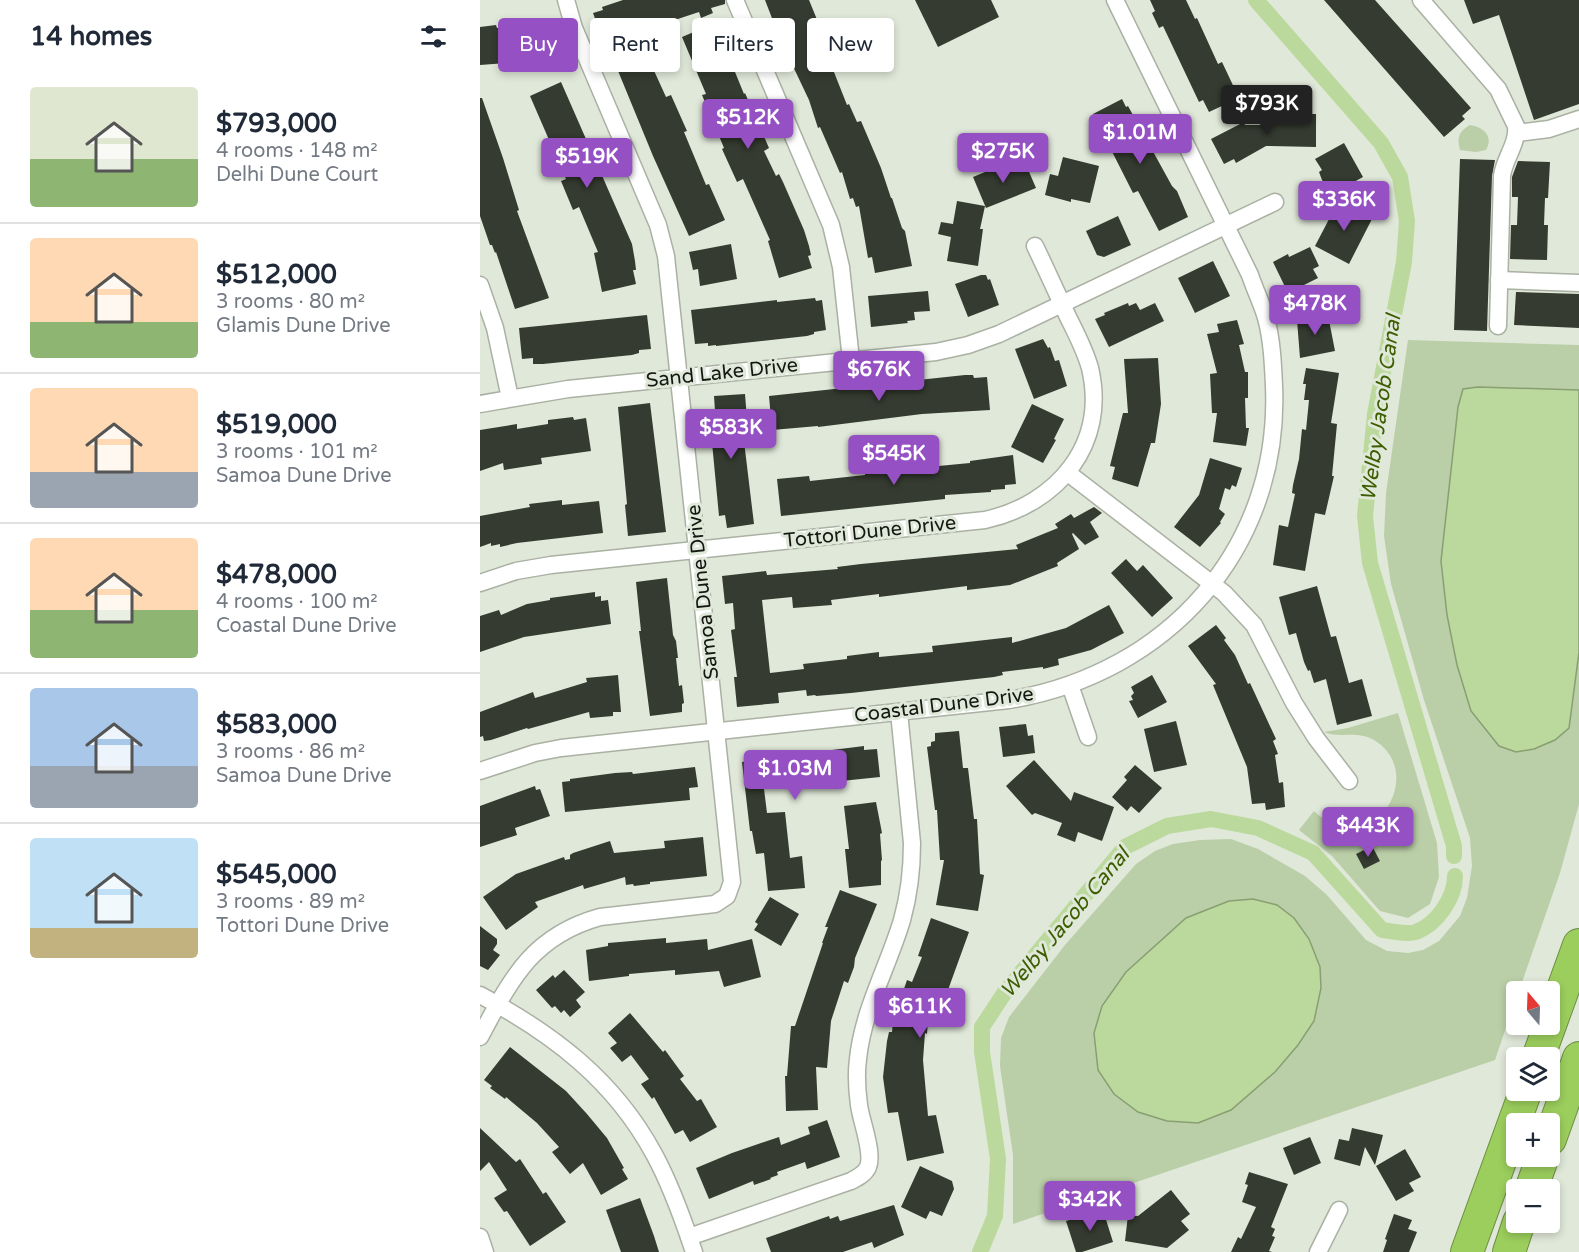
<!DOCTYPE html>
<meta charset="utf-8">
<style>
:root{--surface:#fff;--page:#f6f6f7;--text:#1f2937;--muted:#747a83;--line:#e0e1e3;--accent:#9550c4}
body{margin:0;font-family:"Varela Round",sans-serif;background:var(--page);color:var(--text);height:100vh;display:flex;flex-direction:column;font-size:22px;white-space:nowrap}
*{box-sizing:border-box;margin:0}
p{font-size:20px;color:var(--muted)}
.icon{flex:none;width:33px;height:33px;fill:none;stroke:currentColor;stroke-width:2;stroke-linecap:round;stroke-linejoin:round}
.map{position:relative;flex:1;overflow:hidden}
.details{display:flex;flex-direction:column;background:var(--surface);width:480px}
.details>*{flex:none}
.top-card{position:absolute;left:18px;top:18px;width:570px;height:54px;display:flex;gap:12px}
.needle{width:39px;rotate:341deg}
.tools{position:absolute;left:1026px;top:981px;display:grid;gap:12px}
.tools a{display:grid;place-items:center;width:54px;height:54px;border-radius:6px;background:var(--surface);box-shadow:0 3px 9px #0003;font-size:30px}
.price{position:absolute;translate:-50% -51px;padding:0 14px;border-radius:6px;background:var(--accent);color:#fff;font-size:20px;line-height:39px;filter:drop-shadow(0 2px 3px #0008)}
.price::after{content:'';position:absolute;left:50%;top:36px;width:18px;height:14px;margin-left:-9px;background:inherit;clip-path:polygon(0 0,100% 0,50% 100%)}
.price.selected{background:#222;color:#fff}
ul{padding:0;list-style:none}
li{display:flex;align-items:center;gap:18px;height:150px;padding:0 30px}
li+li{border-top:2px solid var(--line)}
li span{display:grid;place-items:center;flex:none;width:168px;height:120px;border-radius:6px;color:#555}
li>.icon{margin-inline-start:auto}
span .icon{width:72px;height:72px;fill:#fffc;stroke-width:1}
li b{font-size:26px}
h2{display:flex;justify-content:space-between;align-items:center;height:72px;padding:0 30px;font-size:26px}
.tag{padding:0 21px;border-radius:6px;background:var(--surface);box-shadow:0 3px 9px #0003;font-size:21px;line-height:54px}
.tag.selected{background:var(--accent);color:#fff}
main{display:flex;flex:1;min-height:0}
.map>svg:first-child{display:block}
.green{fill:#bacea7}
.water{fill:#bbd99c;stroke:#899f73;stroke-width:1.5}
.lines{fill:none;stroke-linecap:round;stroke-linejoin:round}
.canal{stroke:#bbd99c;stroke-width:16}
.building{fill:#353b30}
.minor-casing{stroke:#aab1a3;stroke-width:19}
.motorway-casing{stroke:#6c8e43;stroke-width:34}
.minor{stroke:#fff;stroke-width:16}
.motorway{stroke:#9cce5d;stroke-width:32}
.labels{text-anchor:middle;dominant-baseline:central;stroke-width:6;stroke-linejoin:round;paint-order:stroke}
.street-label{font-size:20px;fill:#141712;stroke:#e0e8d9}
.water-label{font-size:21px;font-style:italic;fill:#3c5d00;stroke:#e0e8d9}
</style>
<main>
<section class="details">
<h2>14 homes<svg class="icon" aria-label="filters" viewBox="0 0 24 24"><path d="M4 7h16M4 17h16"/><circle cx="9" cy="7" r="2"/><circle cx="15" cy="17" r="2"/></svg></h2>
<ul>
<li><span style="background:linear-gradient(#dfe7d0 60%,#8fb573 0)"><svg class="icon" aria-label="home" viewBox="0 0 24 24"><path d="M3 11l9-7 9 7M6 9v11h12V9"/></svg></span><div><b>$793,000</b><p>4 rooms · 148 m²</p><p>Delhi Dune Court</p></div></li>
<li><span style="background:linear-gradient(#ffd9b3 70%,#8fb573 0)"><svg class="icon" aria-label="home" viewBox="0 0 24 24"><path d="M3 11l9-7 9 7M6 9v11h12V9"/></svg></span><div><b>$512,000</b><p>3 rooms · 80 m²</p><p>Glamis Dune Drive</p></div></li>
<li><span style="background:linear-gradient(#ffd9b3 70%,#9aa5b1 0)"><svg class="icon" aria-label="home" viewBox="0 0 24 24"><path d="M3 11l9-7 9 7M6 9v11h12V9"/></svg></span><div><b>$519,000</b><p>3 rooms · 101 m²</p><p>Samoa Dune Drive</p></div></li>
<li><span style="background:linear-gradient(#ffd9b3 60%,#8fb573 0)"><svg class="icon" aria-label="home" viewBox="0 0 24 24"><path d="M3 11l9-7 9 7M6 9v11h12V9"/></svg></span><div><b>$478,000</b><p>4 rooms · 100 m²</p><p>Coastal Dune Drive</p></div></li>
<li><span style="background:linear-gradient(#a9c7e8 65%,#9aa5b1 0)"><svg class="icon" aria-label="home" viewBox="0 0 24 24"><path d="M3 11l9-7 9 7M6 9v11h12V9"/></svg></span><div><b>$583,000</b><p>3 rooms · 86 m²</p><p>Samoa Dune Drive</p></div></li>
<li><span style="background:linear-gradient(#bfe0f5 75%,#c2b280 0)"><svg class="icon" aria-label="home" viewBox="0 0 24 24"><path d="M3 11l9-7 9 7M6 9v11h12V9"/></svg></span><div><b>$545,000</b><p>3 rooms · 89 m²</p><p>Tottori Dune Drive</p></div></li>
</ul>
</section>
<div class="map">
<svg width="1099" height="1252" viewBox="0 0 1099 1252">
<rect width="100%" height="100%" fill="#e0e8d9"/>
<!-- green -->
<g class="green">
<path d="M990 125C1003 127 1014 136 1006 150L996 152 980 150C977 138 978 132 990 125Z"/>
<polygon points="928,340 1099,345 1099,804 1080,873 1039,991 1036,992 1036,998 1015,1060 533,1224 533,1155 520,1066 521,1038 529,1017 585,945 656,864 675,851 693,844 720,840 751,839 778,849 825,876 847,895 886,940 907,951 928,953 943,950 959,941 980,916 987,898 992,866 990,838 944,700 911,584 904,536 906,493"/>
<path d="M918 713 957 843 959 877 950 904 928 918 900 911 852 856 819 830 834 811C892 866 949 773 894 740 876 730 860 739 844 732L868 728Z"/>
</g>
<!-- water -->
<g class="water">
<polygon points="998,387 1099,390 1099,652 1089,728 1075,740 1054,749 1036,752 1019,746 991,711 977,665 967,615 961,561 978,407 983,389"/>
<polygon points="773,899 797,905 814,918 829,939 840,967 841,988 834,1021 818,1045 795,1072 751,1110 718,1123 687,1121 658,1112 634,1094 618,1070 614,1033 622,1006 646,972 706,918 749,901"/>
</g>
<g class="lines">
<!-- canal -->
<g class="canal">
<polyline points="776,0 901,143 920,177 927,221 924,262 895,414 885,516 890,563 974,846 974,856"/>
<path d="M500 1252 515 1216 518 1159 502 1052V1027L525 992 645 847 687 826 731 819 778 828 833 853 902 930C911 931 927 935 936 932 957 924 975 898 975 876"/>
</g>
</g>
<!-- building -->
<g class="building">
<polygon points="143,0 245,0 245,4 231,8 233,13 221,18 219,12 119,45 114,29 118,27 113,13 123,10 122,7"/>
<polygon points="285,0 329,0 338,22 335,24 367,105 369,104 377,122 381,121 401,168 411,198 412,198 422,228 425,231 432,266 395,273 392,257 388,258 379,206 376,207 373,198 370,199 362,172 360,173 340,127 338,128 329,100 300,39"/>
<polygon points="435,0 511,0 519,17 458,47"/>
<polygon points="670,0 706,0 715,19 717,18 738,64 742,62 759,98 729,112 723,100 719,102 683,26 679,28 672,13 675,11"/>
<polygon points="844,0 895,0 991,108 982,116 985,119 964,137"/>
<polygon points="984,0 1099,0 1099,104 1054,120 1019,15 993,24"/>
<polygon points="235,23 264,94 265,93 289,148 284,151 296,176 299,174 303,182 324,230 329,246 331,255 328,256 332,268 299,278 288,241 290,240 263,179 257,182 242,149 244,148 222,95 226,94 202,37"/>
<polygon points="16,25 17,28 29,27 29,31 65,26 71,58 39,63 39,62 0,65 0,27"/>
<polygon points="166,53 186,97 191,95 207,131 204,132 226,185 229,184 245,220 209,236 173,156 136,66"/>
<polygon points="81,82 152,244 155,261 156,270 153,270 156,284 122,292 114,253 118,252 99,207 93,210 81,181 86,179 50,96"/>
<polygon points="0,98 2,98 23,158 39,210 37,211 69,298 35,309 16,252 15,253 12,245 10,245 0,216"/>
<polygon points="642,99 646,107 648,106 692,186 697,191 708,217 679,231 658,191 653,193 613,114"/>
<polygon points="792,114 836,114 836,147 786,146 756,163 754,159 744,164 731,139 764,122 765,125 792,125"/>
<polygon points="864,143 883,177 850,195 842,180 839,172 842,170 835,159"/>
<polygon points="583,157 619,166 610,203 591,199 591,202 565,195 570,174 578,176"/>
<polygon points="980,159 1015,160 1012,176 1007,331 974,330"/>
<polygon points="534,160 538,171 547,167 556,188 506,208 493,177"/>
<polygon points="1038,161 1070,162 1068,198 1065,198 1064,225 1068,225 1067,260 1030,259 1031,225 1037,225 1038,197 1032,197 1032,177"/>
<polygon points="859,200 893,217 869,264 835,246"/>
<polygon points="477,201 505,206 500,229 503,229 498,266 467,261 471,237 458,234 461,222 473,224"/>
<polygon points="638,216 651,245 624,257 617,255 606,231"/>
<polygon points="251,244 257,279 220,286 218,269 213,270 209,252"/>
<polygon points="830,247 839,266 833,269 838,278 808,293 793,262 808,254 809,257"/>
<polygon points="733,261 750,296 715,313 698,278"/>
<polygon points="501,275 506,275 508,280 510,279 519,305 488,317 475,284"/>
<polygon points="448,291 450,311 434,312 435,320 427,321 428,323 391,327 388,296"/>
<polygon points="1036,292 1099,294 1099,328 1034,325"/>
<polygon points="335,298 336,301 342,300 346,330 334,332 334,334 327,336 236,346 236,345 228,346 228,343 215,344 211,310 297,300 297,302"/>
<polygon points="648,303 649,306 656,303 660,310 675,303 684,321 629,347 615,319 625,315 624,313"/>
<polygon points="167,315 171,349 159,350 159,353 152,355 63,364 53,364 53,358 42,359 39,328"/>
<polygon points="848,315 855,351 820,358 817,320"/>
<polygon points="757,320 764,344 759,345 765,372 768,372 768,398 765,398 766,428 769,428 766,446 733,442 737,413 732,413 730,374 737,373 727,334 739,332 737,324"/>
<polygon points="563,339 568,348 570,347 575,361 579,360 587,386 554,399 535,349"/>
<polygon points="678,358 681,404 675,443 671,443 658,487 632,479 635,467 630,466 643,413 648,413 644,359"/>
<polygon points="826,368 859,373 851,423 857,424 852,476 854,476 845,515 835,513 825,571 793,565 799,525 808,527 815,494 812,493 813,485 819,459 822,429 826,430 829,400 824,400 826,384 823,384"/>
<polygon points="485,375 493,375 494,378 507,377 510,410 442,414 338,427 338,426 292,430 289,396"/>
<polygon points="265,394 268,432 263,433 274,524 247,528 245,515 239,516 229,411 235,411 234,396"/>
<polygon points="170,403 186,532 148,536 145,505 147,504 138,407"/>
<polygon points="552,404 584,419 574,439 576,440 563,463 531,447"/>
<polygon points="93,417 94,420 106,418 111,451 61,458 62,464 24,470 23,463 0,471 0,430 37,424 37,429 68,424 68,420"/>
<polygon points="533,455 536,484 525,485 525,489 511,490 511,492 465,495 465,499 301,516 297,479 329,476 330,481 385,475 385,473 490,463 490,461"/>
<polygon points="730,458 762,468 756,487 752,485 750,490 745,488 739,509 745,514 740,522 741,523 720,547 694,527 719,495"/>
<polygon points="82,500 82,505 119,501 123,533 37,543 20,547 20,544 11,546 11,543 0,547 0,516 50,507 49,504"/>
<polygon points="614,507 622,513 610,522 619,537 605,545 593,533 592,534 599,549 577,563 578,566 530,585 487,590 487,586 399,597 399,594 351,600 352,605 313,608 312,597 282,600 290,673 324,669 323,664 367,659 367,656 399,652 399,657 453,652 452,646 532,637 532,643 586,628 629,605 644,633 611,650 578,659 579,665 563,669 563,667 522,672 523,675 514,677 371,693 336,696 335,695 327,696 326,690 298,693 299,703 257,707 254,677 257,677 251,630 255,629 253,603 245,604 242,576 286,571 287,575 358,569 357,567 381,564 538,549 536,545 578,528 575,524 591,514 594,518"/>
<polygon points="646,559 657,571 663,565 693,598 672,617 631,573"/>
<polygon points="187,578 193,635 196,641 198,658 196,658 199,686 202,685 204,703 202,704 202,712 170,716 159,631 161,631 156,582"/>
<polygon points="837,586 851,637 856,636 869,683 882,679 892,716 857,725 846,679 834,683 830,670 828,671 824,662 816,633 809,635 799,597"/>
<polygon points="115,592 115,597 121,596 121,601 128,600 131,624 44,637 0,652 0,616 19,610 21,615 47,604 70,600 70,598"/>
<polygon points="736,625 746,638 744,640 755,655 768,684 770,683 796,739 793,741 798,754 795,755 799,783 803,782 805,807 786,810 785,803 772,804 767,767 733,685 736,684 708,646"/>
<polygon points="138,675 141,712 133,712 133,716 110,718 109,712 48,729 47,728 11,740 4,741 3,736 0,737 0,712 53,692 55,698 107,682 106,678"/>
<polygon points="672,675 687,702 658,718 649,701 653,700 651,696 654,693 651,687"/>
<polygon points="696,721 707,765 674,772 664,729"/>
<polygon points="546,724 548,736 553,735 555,753 523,757 519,727"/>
<polygon points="479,731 483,768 488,768 494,819 497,819 500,874 504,875 498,911 456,905 464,860 460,860 457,810 455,810 447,747 451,746 451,742 455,741 455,733"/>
<polygon points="384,746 384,750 397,749 400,777 284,789 287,813 305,812 310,858 322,856 325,888 288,891 284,853 276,854 272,831 270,831 262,762 273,760 273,757 336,752"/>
<polygon points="554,760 591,801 594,792 634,807 622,841 598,832 595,842 577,835 582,823 555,813 552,815 526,786"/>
<polygon points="655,765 682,788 659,813 651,806 647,811 632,797 647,780 644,777"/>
<polygon points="215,767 218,787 209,788 210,800 85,812 82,782 90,781 90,779 135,773 152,772 153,774"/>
<polygon points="55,786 56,790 60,789 70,816 35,828 37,835 0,847 0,806"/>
<polygon points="396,802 402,833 400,834 402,860 401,861 401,885 369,888 365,849 369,849 364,806"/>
<polygon points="223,837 227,876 170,882 170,884 154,886 153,884 146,885 145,877 104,889 103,885 55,902 58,907 26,930 3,897 36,874 84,857 85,860 90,859 90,855 93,853 130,841 134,853 185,848 184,841"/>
<polygon points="892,846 900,861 884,869 876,854"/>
<polygon points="360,890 397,904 375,958 374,967 368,983 364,981 351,1021 347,1068 336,1067 338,1110 306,1111 305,1076 307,1076 311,1026 315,1026 343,943 342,943 348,927 345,927"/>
<polygon points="290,897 319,914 301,946 274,930 278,924 275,922"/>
<polygon points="451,918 489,932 460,1012 449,1008 447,1034 445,1033 443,1060 448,1116 456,1115 464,1153 427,1161 418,1112 408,1113 403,1077 407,1041 409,1032 412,1032 413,1021 427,980 432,982 442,957 438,956"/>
<polygon points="0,926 17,939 17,944 13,950 20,955 8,970 0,966"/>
<polygon points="186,938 186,943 227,939 228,950 272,939 281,977 244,987 239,971 195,975 195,970 149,974 149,976 109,981 106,950 128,946 128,943"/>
<polygon points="84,970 105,992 96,1000 101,1007 90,1017 84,1010 81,1013 75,1006 72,1008 56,990 73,975 75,978"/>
<polygon points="150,1013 183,1052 185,1050 204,1076 200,1079 217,1101 221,1099 237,1127 210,1142 203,1130 195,1134 174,1097 172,1099 161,1084 169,1079 151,1055 142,1062 130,1048 137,1043 128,1033"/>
<polygon points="30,1047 86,1091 107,1114 127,1138 144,1168 142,1169 148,1179 121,1195 103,1163 90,1174 72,1152 79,1147 57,1123 26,1097 25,1099 10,1088 12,1086 4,1080"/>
<polygon points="347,1120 360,1157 327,1169 325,1162 297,1172 298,1175 290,1178 291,1179 274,1185 273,1181 229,1199 216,1168 252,1153 299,1137 301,1145 330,1134 328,1127"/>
<polygon points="0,1128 36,1162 40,1159 63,1194 66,1192 86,1222 50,1246 27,1211 24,1212 14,1198 27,1190 9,1162 0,1171"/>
<polygon points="872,1128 903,1135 895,1165 885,1147 880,1166 854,1159 859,1139 869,1141"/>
<polygon points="830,1137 841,1163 814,1175 803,1148"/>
<polygon points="925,1149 941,1177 929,1183 934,1191 916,1201 896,1166"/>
<polygon points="440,1166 472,1181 474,1189 462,1216 450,1211 446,1219 421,1207"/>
<polygon points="769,1172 808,1184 791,1227 795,1229 792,1236 795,1237 789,1251 792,1252 751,1252 758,1237 761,1239 776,1207 762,1202 768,1185 765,1184"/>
<polygon points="691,1190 710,1214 701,1221 709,1230 687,1248 645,1241 648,1215 658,1216"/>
<polygon points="160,1198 174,1236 179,1252 141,1252 126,1210"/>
<polygon points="414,1205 424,1235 394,1248 392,1242 363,1252 291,1252 286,1238 349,1216 350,1219 358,1216 360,1221"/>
<polygon points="623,1210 633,1242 602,1252 596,1252 586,1221"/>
<polygon points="914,1214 932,1220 928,1229 937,1232 929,1252 903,1252 907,1240 905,1239"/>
</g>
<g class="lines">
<defs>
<g id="minor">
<polyline points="255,0 351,225 361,267 371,360"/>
<path d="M941 0 1018 89 1036 126C1038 144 1024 159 1022 176L1018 326"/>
<polyline points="1037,133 1069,129 1099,119"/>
<polyline points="1019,280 1099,283"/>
<polyline points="0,285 15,328 30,398"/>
<polyline points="0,404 88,389 456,352 488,345 519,334 795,202"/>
<polyline points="588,473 744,593 774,625 814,703 836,738 869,781"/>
<path d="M0 583 36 571 71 565 505 520C577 504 628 445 610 368 605 350 596 333 588 317 577 293 566 269 555 246"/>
<polyline points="590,685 608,737"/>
<path d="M0 771 55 753 81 748 529 700C687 674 801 549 794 386 793 364 792 340 786 318 782 304 775 290 770 275L635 0"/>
<path d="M0 995C73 1034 134 1080 174 1154 191 1185 203 1219 214 1252"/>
<path d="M0 1037C31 979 52 936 120 917L235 904 247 896 252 882 186 256 178 225 94 28 86 0"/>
<polyline points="0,1237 5,1252"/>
<path d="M209 1237 371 1181C377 1178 385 1174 388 1167 394 1153 381 1121 379 1105 377 1090 376 1074 378 1059 383 1010 408 967 422 920 429 895 432 869 432 843L419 712"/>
<polyline points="838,1252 859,1210"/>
</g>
<g id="motorway">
<polyline points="1058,1058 1099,945"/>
<polyline points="1070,1139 1099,1058"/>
<polyline points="1051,1190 1063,1156"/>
<polyline points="987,1252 1046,1090"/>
<polyline points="1029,1252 1039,1222"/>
</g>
</defs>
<!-- minor casing -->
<use href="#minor" class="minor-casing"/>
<!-- motorway casing -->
<use href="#motorway" class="motorway-casing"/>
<!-- minor -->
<use href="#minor" class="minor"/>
<!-- motorway -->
<use href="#motorway" class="motorway"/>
</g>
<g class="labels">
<!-- street labels -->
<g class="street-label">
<text transform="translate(242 373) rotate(-6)">Sand Lake Drive</text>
<text transform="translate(390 532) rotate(-6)">Tottori Dune Drive</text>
<text transform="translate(223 592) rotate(-96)">Samoa Dune Drive</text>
<text transform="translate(464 705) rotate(-7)">Coastal Dune Drive</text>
</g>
<!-- water labels -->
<g class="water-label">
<text transform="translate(901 408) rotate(-82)">Welby Jacob Canal</text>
<text transform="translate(585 923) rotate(-50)">Welby Jacob Canal</text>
</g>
</g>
</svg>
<div class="tools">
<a><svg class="needle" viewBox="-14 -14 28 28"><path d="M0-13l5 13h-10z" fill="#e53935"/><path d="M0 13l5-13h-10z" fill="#747a83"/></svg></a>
<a><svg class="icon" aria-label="layers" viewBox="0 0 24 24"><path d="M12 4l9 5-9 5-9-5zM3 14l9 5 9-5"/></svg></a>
<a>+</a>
<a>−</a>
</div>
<b class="price selected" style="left:787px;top:136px">$793K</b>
<b class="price" style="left:268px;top:150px">$512K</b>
<b class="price" style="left:660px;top:165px">$1.01M</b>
<b class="price" style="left:523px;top:184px">$275K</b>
<b class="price" style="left:107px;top:189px">$519K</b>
<b class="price" style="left:864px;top:232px">$336K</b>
<b class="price" style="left:835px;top:336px">$478K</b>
<b class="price" style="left:399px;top:402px">$676K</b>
<b class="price" style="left:251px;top:460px">$583K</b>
<b class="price" style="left:414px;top:486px">$545K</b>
<b class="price" style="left:315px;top:801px">$1.03M</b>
<b class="price" style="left:888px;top:858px">$443K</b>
<b class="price" style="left:440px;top:1039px">$611K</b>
<b class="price" style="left:610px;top:1232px">$342K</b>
<div class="top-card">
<a class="tag selected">Buy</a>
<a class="tag">Rent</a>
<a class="tag">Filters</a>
<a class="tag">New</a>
</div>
</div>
</main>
